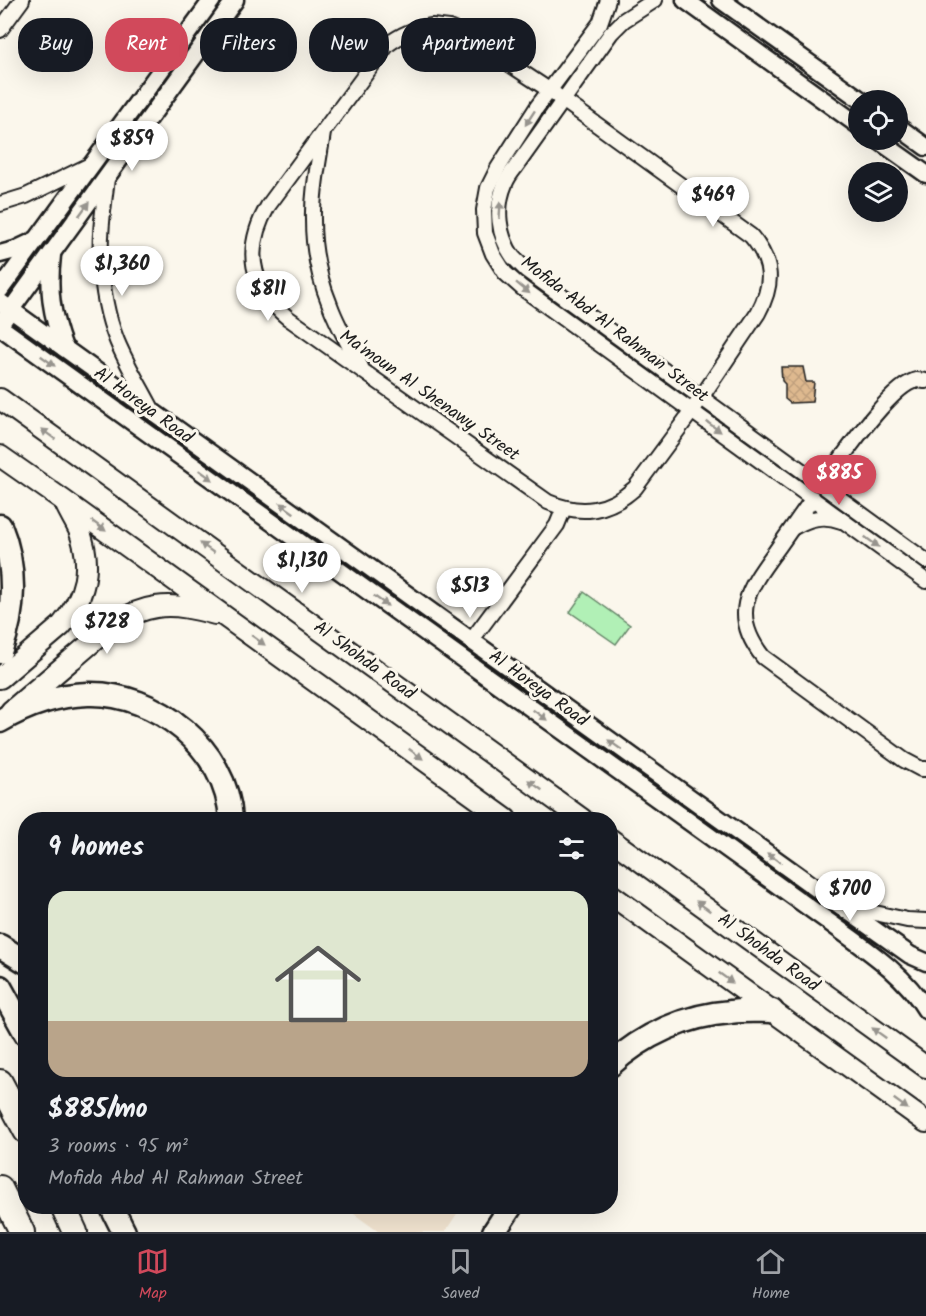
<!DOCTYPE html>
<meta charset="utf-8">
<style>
:root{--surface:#171b24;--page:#242831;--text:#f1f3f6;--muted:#9ea1a6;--line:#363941;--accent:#d1495b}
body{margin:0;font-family:Kalam,sans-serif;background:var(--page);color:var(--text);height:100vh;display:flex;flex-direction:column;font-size:22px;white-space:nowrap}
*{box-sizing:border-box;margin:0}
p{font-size:20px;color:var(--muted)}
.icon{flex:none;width:33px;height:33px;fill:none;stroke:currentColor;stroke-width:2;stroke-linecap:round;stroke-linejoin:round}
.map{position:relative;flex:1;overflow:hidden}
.panel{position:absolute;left:18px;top:812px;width:600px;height:402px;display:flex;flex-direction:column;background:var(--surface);border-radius:24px;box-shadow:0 6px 24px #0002}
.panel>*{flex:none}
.hud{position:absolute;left:18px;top:18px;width:600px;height:54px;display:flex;gap:12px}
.fabs{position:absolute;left:848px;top:90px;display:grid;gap:12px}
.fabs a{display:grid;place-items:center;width:60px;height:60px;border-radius:50%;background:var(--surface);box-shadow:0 6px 24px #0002;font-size:30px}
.price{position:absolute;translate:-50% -51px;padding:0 14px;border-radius:21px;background:#fff;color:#222;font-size:20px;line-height:39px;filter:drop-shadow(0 2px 3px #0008)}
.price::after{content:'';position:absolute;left:50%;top:36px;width:18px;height:14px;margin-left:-9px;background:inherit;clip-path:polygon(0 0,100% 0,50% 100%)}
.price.current{background:var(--accent);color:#fff}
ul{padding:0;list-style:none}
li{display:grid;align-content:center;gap:12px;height:318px;padding:0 30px}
li span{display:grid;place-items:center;height:186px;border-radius:18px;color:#555}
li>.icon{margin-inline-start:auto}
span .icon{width:108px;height:108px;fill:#fffc;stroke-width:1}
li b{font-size:26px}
h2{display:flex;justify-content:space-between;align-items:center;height:72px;padding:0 30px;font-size:26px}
.tag{padding:0 21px;border-radius:24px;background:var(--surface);box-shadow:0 6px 24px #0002;font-size:21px;line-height:54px}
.tag.current{background:var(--accent);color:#fff}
.menu{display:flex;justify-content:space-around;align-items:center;height:84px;border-top:2px solid var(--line);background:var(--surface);font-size:16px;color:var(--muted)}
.menu a{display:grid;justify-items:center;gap:3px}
.menu .current{color:var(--accent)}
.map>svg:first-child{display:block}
.built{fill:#f2e4d0}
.park{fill:#b1f0b6;stroke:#668669;stroke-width:1.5}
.building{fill:url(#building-cross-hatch);stroke:#1c1c1c;stroke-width:1.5}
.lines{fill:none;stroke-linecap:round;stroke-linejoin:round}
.minor-casing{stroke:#1c1c1c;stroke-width:18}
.tertiary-casing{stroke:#1c1c1c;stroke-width:21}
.secondary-casing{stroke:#1c1c1c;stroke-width:24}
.trunk-casing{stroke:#1c1c1c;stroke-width:27}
.motorway-casing{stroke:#1c1c1c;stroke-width:28}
.minor{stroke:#fbf7ec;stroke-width:14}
.tertiary{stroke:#fbf7ec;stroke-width:16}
.secondary{stroke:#fbf7ec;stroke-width:20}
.trunk{stroke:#fbf7ec;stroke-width:22}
.motorway{stroke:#fbf7ec;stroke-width:24}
.oneway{fill:#97948e}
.labels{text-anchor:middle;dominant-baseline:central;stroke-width:6;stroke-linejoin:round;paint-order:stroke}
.street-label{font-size:18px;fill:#1c1c1c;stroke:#fbf7ec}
</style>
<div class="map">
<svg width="926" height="1232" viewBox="0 0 926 1232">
<defs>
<pattern id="building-cross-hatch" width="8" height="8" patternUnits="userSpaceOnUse" patternTransform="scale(1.5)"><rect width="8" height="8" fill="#deb98f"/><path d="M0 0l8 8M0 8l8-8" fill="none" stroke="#be9e7b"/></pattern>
</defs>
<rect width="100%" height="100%" fill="#fbf7ec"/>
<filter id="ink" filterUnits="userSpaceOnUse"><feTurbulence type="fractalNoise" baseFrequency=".0167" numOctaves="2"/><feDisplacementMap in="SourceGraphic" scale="12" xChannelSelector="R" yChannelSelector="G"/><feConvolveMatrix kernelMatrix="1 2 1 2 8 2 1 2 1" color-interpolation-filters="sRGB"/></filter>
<g filter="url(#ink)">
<!-- built -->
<polygon class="built" points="343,1206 462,1206 445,1232 379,1232"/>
<!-- park -->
<polygon class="park" points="584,592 630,625 616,644 570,612"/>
<!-- building -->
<polygon class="building" points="781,367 803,367 806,382 814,382 812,402 790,403 785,399 785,384 782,381"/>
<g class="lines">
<defs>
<g id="minor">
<polyline points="608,0 600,23 537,107 498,168 488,188 484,210 485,233 493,254 505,273 522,288 926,581"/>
<path d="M655 0 624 20 611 33 515 168C511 173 507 179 505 184 495 207 498 236 513 257 517 261 522 266 526 270L926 561"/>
<path d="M432 26 449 28 464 34 549 90 751 236C773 262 774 284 758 313L692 411 635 488C608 512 581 516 548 502L288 318C250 287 243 249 268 206L387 45C402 34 414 29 432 26Z"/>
<polyline points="0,30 22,0"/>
<path d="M323 133C319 161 312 191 313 220 313 249 319 278 330 305 338 327 350 347 361 367"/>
<path d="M107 178C104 205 99 233 101 260 102 287 107 316 117 341 127 365 141 388 153 411"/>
<polyline points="0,204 26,196 92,164"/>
<path d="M822 485C839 462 891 384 917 380 920 380 923 381 926 381"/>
<path d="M813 498C800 516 788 534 775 552 747 590 730 615 763 657L904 760 921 769H926"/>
<path d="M794 527C809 518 824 514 841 521"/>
<polyline points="471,641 557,525 564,508"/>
<polyline points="843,906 907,920 926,921"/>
</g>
<g id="tertiary">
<polyline points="685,0 858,125"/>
<polyline points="721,0 861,100"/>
<polyline points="897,126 926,147"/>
<polyline points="878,140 926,174"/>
<polyline points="0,254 15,250 34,241"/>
<path d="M52 255C48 291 51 313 64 348"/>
<polyline points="0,290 212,0"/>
<polyline points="0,302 838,904 910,955 926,962"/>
<polyline points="4,319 235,0"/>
<path d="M0 327 829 922C864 948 903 972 926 1010"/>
</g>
<g id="secondary">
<polyline points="0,399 582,819"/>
<polyline points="0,456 63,500 506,819"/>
<path d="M0 678 61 626C86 597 93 566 79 530 75 521 70 514 66 505"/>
<path d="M11 711C31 694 51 677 71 660 97 639 121 612 156 607 176 604 196 609 215 614"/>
<polyline points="610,839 926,1067"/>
<polyline points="610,894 926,1122"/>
</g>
<g id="trunk">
<path d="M0 526C17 567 15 612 0 652"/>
<path d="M0 721C27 705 56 695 88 694 156 692 227 749 231 819"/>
<polyline points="0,946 26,962"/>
<polyline points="0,987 26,1034"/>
<path d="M610 1065C643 1035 686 1015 731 1012 744 1010 758 1011 772 1011"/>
<polyline points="111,1206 124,1232"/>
<polyline points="494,1232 511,1206"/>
</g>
<g id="motorway">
<polyline points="0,1082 26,1131"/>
<polyline points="0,1188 22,1232"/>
<polyline points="63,1206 75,1232"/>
</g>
</defs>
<!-- minor casing -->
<use href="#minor" class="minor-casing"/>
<!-- tertiary casing -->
<use href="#tertiary" class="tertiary-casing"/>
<!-- secondary casing -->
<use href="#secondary" class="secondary-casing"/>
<!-- trunk casing -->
<use href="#trunk" class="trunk-casing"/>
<!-- motorway casing -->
<use href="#motorway" class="motorway-casing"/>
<!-- minor -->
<use href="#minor" class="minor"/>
<!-- tertiary -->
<use href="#tertiary" class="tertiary"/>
<!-- secondary -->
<use href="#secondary" class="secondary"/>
<!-- trunk -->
<use href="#trunk" class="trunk"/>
<!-- motorway -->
<use href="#motorway" class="motorway"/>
</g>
<!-- one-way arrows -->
<defs><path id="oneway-solid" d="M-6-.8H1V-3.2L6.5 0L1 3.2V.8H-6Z" transform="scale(1.5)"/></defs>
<g class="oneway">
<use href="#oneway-solid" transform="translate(530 118) rotate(123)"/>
<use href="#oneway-solid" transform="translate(84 209) rotate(-54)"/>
<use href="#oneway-solid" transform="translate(500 210) rotate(-86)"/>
<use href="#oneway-solid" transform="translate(523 288) rotate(39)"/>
<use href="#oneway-solid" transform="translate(48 361) rotate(36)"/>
<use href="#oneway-solid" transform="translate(714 427) rotate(36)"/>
<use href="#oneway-solid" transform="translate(48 434) rotate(-144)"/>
<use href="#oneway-solid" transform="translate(206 475) rotate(36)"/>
<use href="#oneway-solid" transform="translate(287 508) rotate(-144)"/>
<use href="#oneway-solid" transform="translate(99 526) rotate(36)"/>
<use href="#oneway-solid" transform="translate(872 542) rotate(36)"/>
<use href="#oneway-solid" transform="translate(207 548) rotate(-144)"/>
<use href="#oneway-solid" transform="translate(381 601) rotate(36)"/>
<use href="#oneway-solid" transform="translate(258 640) rotate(36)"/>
<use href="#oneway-solid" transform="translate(540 715) rotate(36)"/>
<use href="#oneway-solid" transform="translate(615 745) rotate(-144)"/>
<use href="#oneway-solid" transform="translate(416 754) rotate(36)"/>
<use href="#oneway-solid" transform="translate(535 785) rotate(-144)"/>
<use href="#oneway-solid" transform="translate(774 858) rotate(-144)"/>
<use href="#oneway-solid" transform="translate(703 906) rotate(-144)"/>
<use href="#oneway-solid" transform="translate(726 978) rotate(36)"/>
<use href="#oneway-solid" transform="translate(879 1033) rotate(-144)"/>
<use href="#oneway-solid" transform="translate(901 1104) rotate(36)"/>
</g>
</g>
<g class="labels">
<!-- street labels -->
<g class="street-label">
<text transform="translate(614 330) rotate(37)">Mofida Abd Al Rahman Street</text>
<text transform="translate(429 396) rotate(35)">Ma'moun Al Shenawy Street</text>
<text transform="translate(143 406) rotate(36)">Al Horeya Road</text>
<text transform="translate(364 661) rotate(36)">Al Shohda Road</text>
<text transform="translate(538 689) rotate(36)">Al Horeya Road</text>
<text transform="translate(768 953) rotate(36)">Al Shohda Road</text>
</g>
</g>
</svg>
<div class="fabs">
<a><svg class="icon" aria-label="locate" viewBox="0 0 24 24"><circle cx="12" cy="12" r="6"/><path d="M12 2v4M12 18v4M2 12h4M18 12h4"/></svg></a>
<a><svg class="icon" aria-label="layers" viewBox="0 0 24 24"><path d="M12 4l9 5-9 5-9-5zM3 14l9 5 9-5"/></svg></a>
</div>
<b class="price" style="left:132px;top:172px">$859</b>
<b class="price" style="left:713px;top:228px">$469</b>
<b class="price" style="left:122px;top:297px">$1,360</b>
<b class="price" style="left:268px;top:322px">$811</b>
<b class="price current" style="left:839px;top:506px">$885</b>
<b class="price" style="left:302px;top:594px">$1,130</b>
<b class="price" style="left:470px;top:619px">$513</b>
<b class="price" style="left:107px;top:655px">$728</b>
<b class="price" style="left:850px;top:922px">$700</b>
<div class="hud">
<a class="tag">Buy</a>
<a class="tag current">Rent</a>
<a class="tag">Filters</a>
<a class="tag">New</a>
<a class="tag">Apartment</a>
</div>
<section class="panel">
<h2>9 homes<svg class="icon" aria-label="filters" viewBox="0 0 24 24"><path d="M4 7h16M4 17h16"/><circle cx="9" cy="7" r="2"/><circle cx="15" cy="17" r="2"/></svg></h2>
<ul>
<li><span style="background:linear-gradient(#dfe7d0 70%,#b9a48a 0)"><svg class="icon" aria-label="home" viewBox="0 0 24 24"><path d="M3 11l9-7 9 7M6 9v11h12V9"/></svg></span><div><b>$885/mo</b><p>3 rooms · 95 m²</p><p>Mofida Abd Al Rahman Street</p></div></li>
</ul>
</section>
</div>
<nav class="menu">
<a class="current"><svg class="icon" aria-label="map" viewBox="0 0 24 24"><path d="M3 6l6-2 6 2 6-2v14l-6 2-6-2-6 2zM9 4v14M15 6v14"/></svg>Map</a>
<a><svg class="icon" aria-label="saved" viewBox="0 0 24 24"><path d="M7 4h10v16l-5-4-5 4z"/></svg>Saved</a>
<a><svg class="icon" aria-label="home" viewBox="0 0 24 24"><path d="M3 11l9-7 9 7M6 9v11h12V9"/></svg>Home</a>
</nav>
